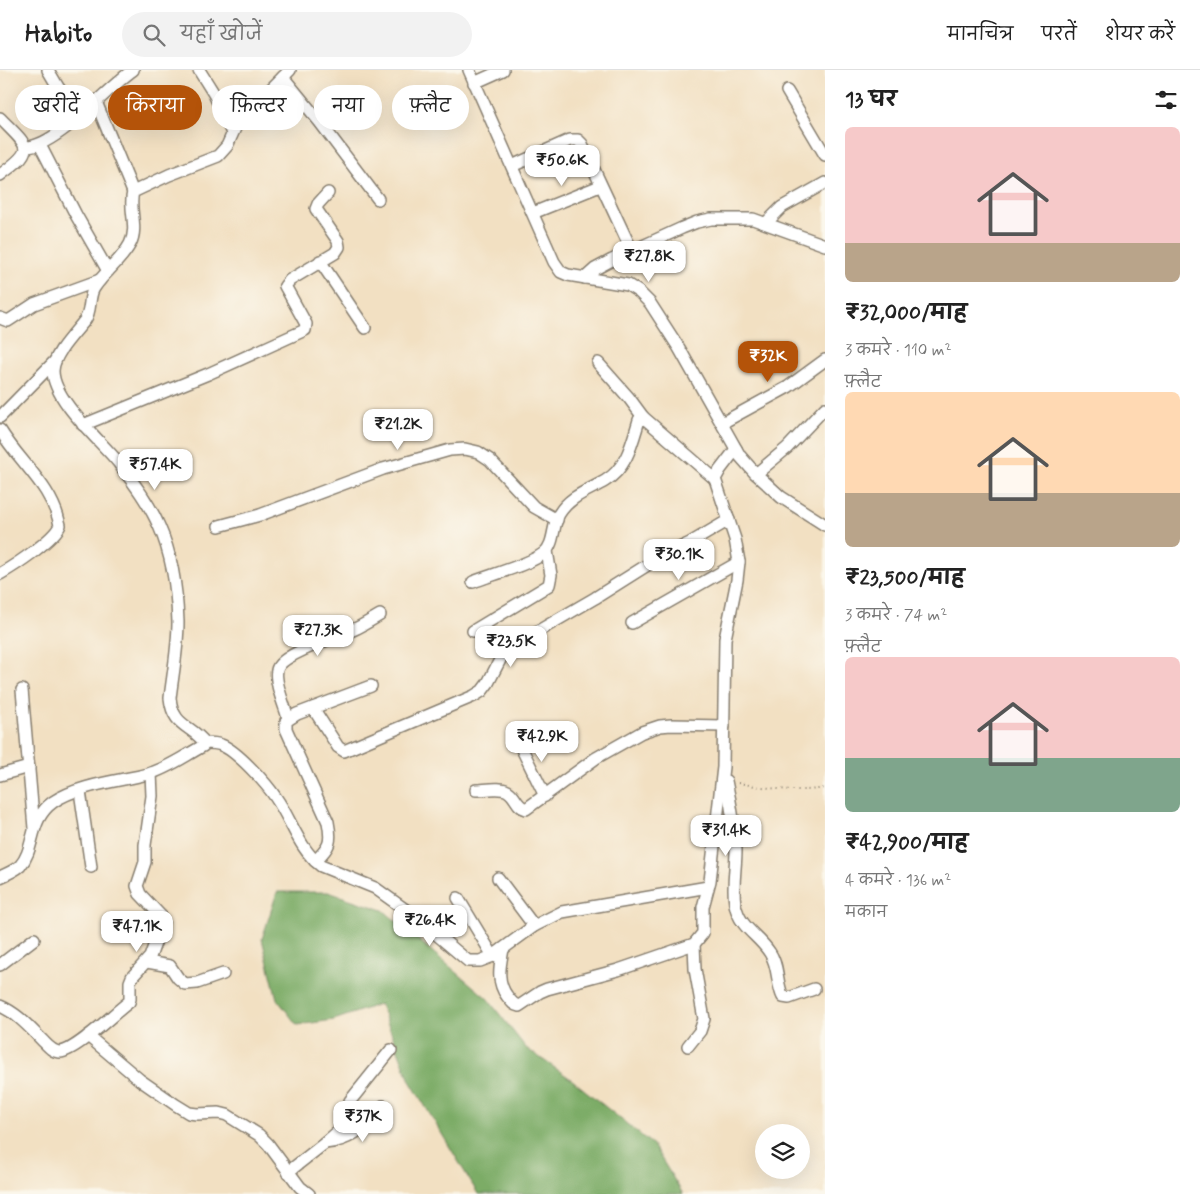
<!DOCTYPE html>
<html lang="hi">
<meta charset="utf-8">
<style>
:root{--surface:#fff;--page:#f2f2f2;--text:#222;--muted:#767676;--line:#e0e0e0;--accent:#b45309}
body{margin:0;font-family:Mynerve,"Playpen Sans Deva",sans-serif;background:var(--page);color:var(--text);height:100vh;display:flex;flex-direction:column;font-size:19px;white-space:nowrap}
*{box-sizing:border-box;margin:0}
p{font-size:16px;color:var(--muted)}
.icon{flex:none;width:28px;height:28px;fill:none;stroke:currentColor;stroke-width:2;stroke-linecap:round;stroke-linejoin:round}
.map{position:relative;flex:1;overflow:hidden}
.side{display:flex;flex-direction:column;background:var(--surface);width:375px}
.side>*{flex:none}
.guide{position:absolute;left:15px;top:15px;width:475px;height:45px;display:flex;gap:10px}
.fabs{position:absolute;left:755px;top:1054px;display:grid;gap:10px}
.fabs a{display:grid;place-items:center;width:55px;height:55px;border-radius:50%;background:var(--surface);box-shadow:0 5px 20px #0002;font-size:25px}
.price{position:absolute;translate:-50% -42px;padding:0 11px;border-radius:10px;background:#fff;color:#222;font-size:16px;line-height:32px;filter:drop-shadow(0 1px 2px #0008)}
.price::after{content:'';position:absolute;left:50%;top:30px;width:15px;height:11px;margin-left:-8px;background:inherit;clip-path:polygon(0 0,100% 0,50% 100%)}
.price.active{background:var(--accent);color:#fff}
ul{padding:0;list-style:none}
li{display:grid;align-content:center;gap:10px;height:265px;padding:0 20px}
li span{display:grid;place-items:center;height:155px;border-radius:8px;color:#555}
li>.icon{margin-inline-start:auto}
span .icon{width:90px;height:90px;fill:#fffc;stroke-width:1}
li b{font-size:21px}
h2{display:flex;justify-content:space-between;align-items:center;height:60px;padding:0 20px;font-size:21px}
.tag{padding:0 18px;border-radius:22px;background:var(--surface);box-shadow:0 5px 20px #0002;font-size:18px;line-height:45px}
.tag.active{background:var(--accent);color:#fff}
header{display:flex;align-items:center;gap:30px;box-sizing:border-box;height:70px;padding:0 25px;background:var(--surface);border-bottom:1px solid var(--line)}
header strong{font-size:24px}
nav{display:flex;gap:28px;margin-inline-start:auto;font-size:18px}
.search{width:350px;height:45px;background:var(--page);display:flex;align-items:center;gap:12px;box-sizing:border-box;padding:0 18px;border-radius:28px;color:var(--muted);font-size:19px}
main{display:flex;flex:1;min-height:0}
.map>svg:first-child{display:block}
.forest{fill:#7cac66;stroke:#4c6441}
.lines{fill:none;stroke-linecap:round;stroke-linejoin:round}
.minor-casing{stroke:#877e6f;stroke-width:14}
.path{stroke:#877e6f;stroke-width:2;stroke-dasharray:1 4;stroke-linecap:butt}
.minor{stroke:#fff;stroke-width:11}
</style>
<header>
<strong>Habito</strong>
<div class="search"><svg class="icon" aria-label="search" viewBox="0 0 24 24"><circle cx="10" cy="10" r="6"/><path d="M15 15l6 6"/></svg>यहाँ खोजें</div>
<nav><a>मानचित्र</a><a>परतें</a><a>शेयर करें</a></nav>
</header>
<main>
<div class="map">
<svg width="825" height="1124" viewBox="0 0 825 1124">
<rect width="100%" height="100%" fill="#fbf7ec"/>
<filter id="ink" filterUnits="userSpaceOnUse"><feTurbulence type="fractalNoise" baseFrequency=".02" numOctaves="2"/><feDisplacementMap in="SourceGraphic" scale="10" xChannelSelector="R" yChannelSelector="G"/><feConvolveMatrix kernelMatrix="1 2 1 2 8 2 1 2 1" color-interpolation-filters="sRGB"/></filter>
<filter id="wash" filterUnits="userSpaceOnUse"><feTurbulence type="fractalNoise" baseFrequency=".0096" numOctaves="4" result="noise"/><feDisplacementMap in="SourceGraphic" scale="20" xChannelSelector="R" yChannelSelector="G"/><feGaussianBlur stdDeviation="1.12" result="paint"/><feColorMatrix in="noise" values="0 0 0 0 0 0 0 0 0 0 0 0 0 0 0 0 0 1.4 0 .05"/><feComposite in="paint" operator="in"/></filter>
<g filter="url(#wash)">
<rect width="100%" height="100%" fill="#f2e0c2"/>
<!-- forest -->
<polygon class="forest" points="277,822 328,822 383,840 487,928 526,978 571,1009 653,1075 683,1124 478,1124 410,1011 380,934 334,950 297,955 277,929 262,869"/>
</g>
<g filter="url(#ink)">
<g class="lines">
<defs>
<g id="minor">
<polyline points="48,0 58,17 79,45"/>
<polyline points="199,0 214,24 232,63"/>
<polyline points="469,0 554,192 561,202 568,205 628,215 639,222 650,233 679,278 740,386 755,403 781,427 825,455"/>
<polyline points="283,7 319,51 378,129"/>
<polyline points="474,13 503,0"/>
<polyline points="787,21 825,85"/>
<polyline points="96,32 133,122"/>
<path d="M0 48C29 78 37 78 0 105"/>
<polyline points="40,75 76,145 108,201"/>
<path d="M25 77C54 79 108 17 133 0"/>
<polyline points="512,96 570,70 578,70 582,74 632,181"/>
<polyline points="533,143 600,116"/>
<polyline points="766,153 782,137 825,113"/>
<polyline points="320,191 365,258"/>
<polyline points="585,208 595,199 612,190 682,158 697,152 711,149 753,149 825,175"/>
<polyline points="0,248 8,251 34,234 100,210"/>
<polyline points="598,293 629,328 643,347"/>
<polyline points="0,347 55,291"/>
<polyline points="722,353 788,317 825,290"/>
<polyline points="83,355 208,304 305,260 306,254 285,216 290,210 335,183 339,177 338,171 316,139 318,134 328,123"/>
<path d="M0 360C20 393 52 416 60 455 55 469 14 496 0 504"/>
<polyline points="756,404 787,378 825,338"/>
<polyline points="219,456 260,445 383,399 450,380 465,379 478,382 490,390 534,437 557,450"/>
<path d="M473 512C491 505 531 494 544 483 555 474 552 456 559 444 570 426 588 421 605 411 627 398 632 373 639 350L643 347 715 409"/>
<polyline points="632,553 739,492"/>
<polyline points="473,561 549,515 551,505 547,481"/>
<polyline points="22,620 34,758"/>
<polyline points="313,638 338,677 344,681 474,626 482,621 488,613 502,586 521,571 595,528 660,487 690,473 729,450"/>
<path d="M288 648C285 637 274 612 277 600 280 583 342 566 357 558 365 554 373 549 380 545"/>
<polyline points="518,671 545,726"/>
<path d="M205 673C210 673 216 673 221 675 236 680 267 714 276 728 292 751 299 779 321 796L375 818 417 848 468 891H480L493 886 534 856 562 842 708 817"/>
<polyline points="0,705 29,697"/>
<path d="M726 711C731 734 735 757 736 780 736 798 732 815 735 834 740 859 758 864 770 883 779 896 776 913 783 927L789 928 814 919"/>
<path d="M476 720C485 720 502 716 509 722 516 727 517 737 526 739L596 688 642 662 660 656 671 655 724 656"/>
<polyline points="80,721 91,797"/>
<path d="M315 791C330 777 332 772 328 752L286 659V651L297 644 371 616"/>
<path d="M0 807C7 804 14 801 20 796 36 778 28 750 53 732 77 715 120 711 148 704 167 699 186 685 203 676L205 673C190 654 173 657 170 628 173 603 178 577 178 552 177 521 172 485 159 456 149 433 133 412 118 392 100 370 53 330 53 301 53 284 75 263 85 250 92 240 88 227 94 218 105 201 121 191 130 174 139 157 128 139 133 122L169 105 218 86 227 76 236 56 241 49 290 0"/>
<polyline points="498,808 534,856"/>
<polyline points="458,828 493,886"/>
<path d="M503 879C500 896 496 911 507 926 511 931 513 935 519 936L540 922 547 919 618 900 694 874 703 863V837L710 811 723 697 725 569 737 510 739 492 735 469 715 409 720 400 736 379"/>
<polyline points="147,892 170,896 178,908 185,914 197,913 223,904"/>
<polyline points="0,895 34,869"/>
<path d="M0 936C17 943 29 957 42 970 47 975 52 982 60 982 76 981 114 943 129 932L130 929V912L132 907 150 887 163 851 161 846 140 824 137 816 145 792V775L152 726 151 703"/>
<polyline points="88,966 140,1010 176,1035 189,1043 197,1044 219,1043 227,1045 259,1065 268,1074 300,1117 309,1124"/>
<polyline points="688,976 700,961 704,949 695,899 694,874"/>
<path d="M325 1073C353 1071 365 1055 383 1036"/>
<polyline points="288,1102 325,1073 349,1052 350,1031 391,980"/>
</g>
</defs>
<!-- minor casing -->
<use href="#minor" class="minor-casing"/>
<!-- path -->
<path class="path" d="M738 713C766 718 797 723 825 718"/>
<!-- minor -->
<use href="#minor" class="minor"/>
</g>
</g>
</svg>
<div class="fabs">
<a><svg class="icon" aria-label="layers" viewBox="0 0 24 24"><path d="M12 4l9 5-9 5-9-5zM3 14l9 5 9-5"/></svg></a>
</div>
<b class="price" style="left:562px;top:117px">₹50.6K</b>
<b class="price" style="left:649px;top:213px">₹27.8K</b>
<b class="price active" style="left:768px;top:313px">₹32K</b>
<b class="price" style="left:398px;top:381px">₹21.2K</b>
<b class="price" style="left:155px;top:421px">₹57.4K</b>
<b class="price" style="left:679px;top:511px">₹30.1K</b>
<b class="price" style="left:318px;top:587px">₹27.3K</b>
<b class="price" style="left:511px;top:598px">₹23.5K</b>
<b class="price" style="left:542px;top:693px">₹42.9K</b>
<b class="price" style="left:726px;top:787px">₹31.4K</b>
<b class="price" style="left:430px;top:877px">₹26.4K</b>
<b class="price" style="left:137px;top:883px">₹47.1K</b>
<b class="price" style="left:363px;top:1073px">₹37K</b>
<div class="guide">
<a class="tag">खरीदें</a>
<a class="tag active">किराया</a>
<a class="tag">फ़िल्टर</a>
<a class="tag">नया</a>
<a class="tag">फ़्लैट</a>
</div>
</div>
<section class="side">
<h2>13 घर<svg class="icon" aria-label="filters" viewBox="0 0 24 24"><path d="M4 7h16M4 17h16"/><circle cx="9" cy="7" r="2"/><circle cx="15" cy="17" r="2"/></svg></h2>
<ul>
<li><span style="background:linear-gradient(#f6c9c9 75%,#b9a48a 0)"><svg class="icon" aria-label="home" viewBox="0 0 24 24"><path d="M3 11l9-7 9 7M6 9v11h12V9"/></svg></span><div><b>₹32,000/माह</b><p>3 कमरे · 110 m²</p><p>फ़्लैट</p></div></li>
<li><span style="background:linear-gradient(#ffd9b3 65%,#b9a48a 0)"><svg class="icon" aria-label="home" viewBox="0 0 24 24"><path d="M3 11l9-7 9 7M6 9v11h12V9"/></svg></span><div><b>₹23,500/माह</b><p>3 कमरे · 74 m²</p><p>फ़्लैट</p></div></li>
<li><span style="background:linear-gradient(#f6c9c9 65%,#7fa58c 0)"><svg class="icon" aria-label="home" viewBox="0 0 24 24"><path d="M3 11l9-7 9 7M6 9v11h12V9"/></svg></span><div><b>₹42,900/माह</b><p>4 कमरे · 136 m²</p><p>मकान</p></div></li>
</ul>
</section>
</main>
